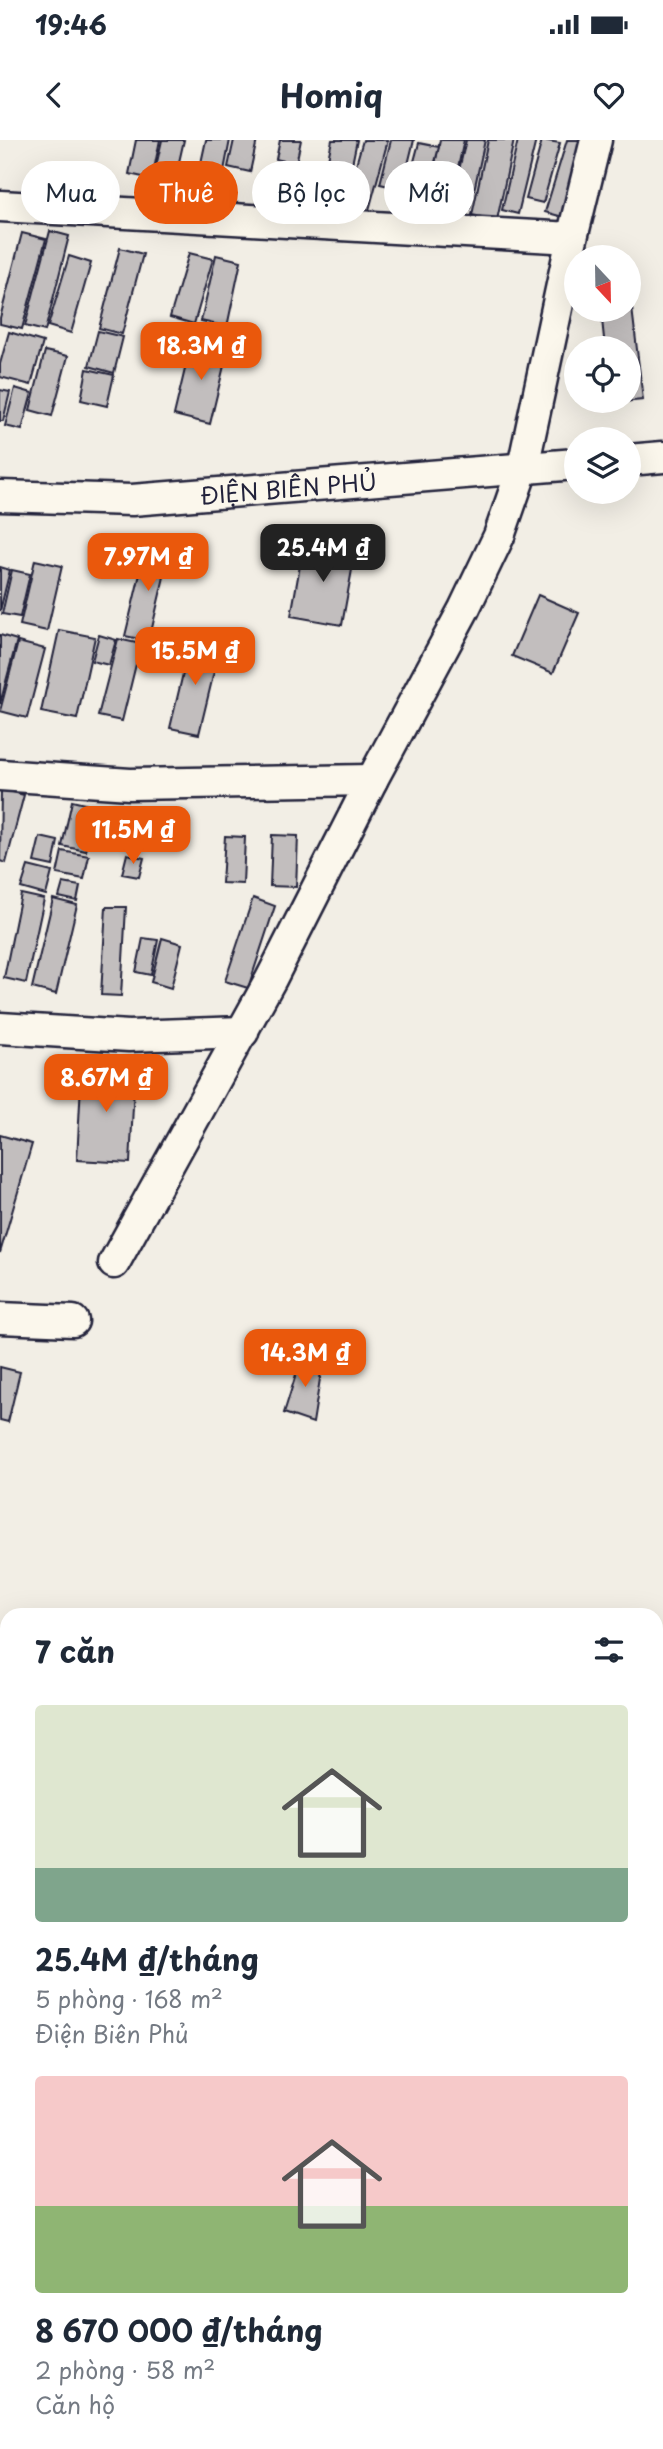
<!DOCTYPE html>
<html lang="vi">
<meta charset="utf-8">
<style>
:root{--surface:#fff;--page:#f6f6f7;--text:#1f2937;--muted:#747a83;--accent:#ea580c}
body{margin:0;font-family:"Playpen Sans",sans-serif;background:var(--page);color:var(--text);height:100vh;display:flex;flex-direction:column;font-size:26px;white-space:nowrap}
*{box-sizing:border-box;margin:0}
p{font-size:23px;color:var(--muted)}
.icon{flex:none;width:38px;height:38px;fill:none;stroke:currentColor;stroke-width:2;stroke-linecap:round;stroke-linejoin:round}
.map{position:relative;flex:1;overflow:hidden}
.sheet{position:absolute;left:0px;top:1468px;width:663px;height:842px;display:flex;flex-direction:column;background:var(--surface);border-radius:21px 21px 0 0;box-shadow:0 7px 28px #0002}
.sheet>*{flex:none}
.banner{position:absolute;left:21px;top:21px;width:621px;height:63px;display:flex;gap:14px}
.needle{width:46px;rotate:158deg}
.controls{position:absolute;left:564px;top:105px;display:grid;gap:14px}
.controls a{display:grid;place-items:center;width:77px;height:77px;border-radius:50%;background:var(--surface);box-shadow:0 7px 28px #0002;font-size:35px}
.price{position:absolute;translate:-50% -60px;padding:0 16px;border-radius:14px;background:var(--accent);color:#fff;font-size:23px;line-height:46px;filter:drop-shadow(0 2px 4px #0008)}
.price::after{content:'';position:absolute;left:50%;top:42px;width:21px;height:16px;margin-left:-10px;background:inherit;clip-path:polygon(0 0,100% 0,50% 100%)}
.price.selected{background:#222;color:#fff}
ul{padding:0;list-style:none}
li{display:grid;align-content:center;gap:14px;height:371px;padding:0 35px}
li span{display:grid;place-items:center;height:217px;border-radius:7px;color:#555}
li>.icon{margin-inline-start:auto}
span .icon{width:126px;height:126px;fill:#fffc;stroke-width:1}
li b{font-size:30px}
h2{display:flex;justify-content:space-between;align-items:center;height:84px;padding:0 35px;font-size:30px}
.tag{padding:0 24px;border-radius:32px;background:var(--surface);box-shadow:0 7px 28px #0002;font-size:24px;line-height:63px}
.tag.selected{background:var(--accent);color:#fff}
.status{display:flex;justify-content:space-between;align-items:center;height:49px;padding:0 35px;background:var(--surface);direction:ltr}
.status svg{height:19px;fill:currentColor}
header{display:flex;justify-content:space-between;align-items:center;height:91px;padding:0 35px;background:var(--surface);font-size:32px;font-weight:700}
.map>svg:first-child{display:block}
.building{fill:#c2bebe;stroke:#22223b;stroke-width:2}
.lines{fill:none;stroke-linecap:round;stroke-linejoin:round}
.minor-casing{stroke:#22223b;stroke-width:35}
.minor{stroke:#fbf7ec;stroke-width:30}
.labels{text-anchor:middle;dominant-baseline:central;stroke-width:7;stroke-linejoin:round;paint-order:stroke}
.street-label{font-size:23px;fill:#22223b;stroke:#fbf7ec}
</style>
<div class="status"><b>19:46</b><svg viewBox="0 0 49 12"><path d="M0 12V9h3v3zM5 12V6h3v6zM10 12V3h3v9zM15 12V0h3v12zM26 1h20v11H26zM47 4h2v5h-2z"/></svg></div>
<header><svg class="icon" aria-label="back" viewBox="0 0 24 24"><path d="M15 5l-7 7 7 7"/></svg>Homiq<svg class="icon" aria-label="heart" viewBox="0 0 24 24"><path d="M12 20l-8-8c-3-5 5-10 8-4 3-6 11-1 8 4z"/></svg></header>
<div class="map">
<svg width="663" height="2309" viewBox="0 0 663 2309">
<rect width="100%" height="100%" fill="#f2eee5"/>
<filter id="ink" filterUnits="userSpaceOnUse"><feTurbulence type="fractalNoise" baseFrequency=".0143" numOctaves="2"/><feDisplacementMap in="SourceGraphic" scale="14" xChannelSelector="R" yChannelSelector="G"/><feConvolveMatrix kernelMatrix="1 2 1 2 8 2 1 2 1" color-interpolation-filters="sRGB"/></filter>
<g filter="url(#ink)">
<!-- building -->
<g class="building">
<polygon points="136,0 160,0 152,39 129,34"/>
<polygon points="162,0 184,0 174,44 153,40"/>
<polygon points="206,0 230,0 220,51 196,46"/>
<polygon points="234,0 257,0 250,32 228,27"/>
<polygon points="280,0 301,0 296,24 276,19"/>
<polygon points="332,0 357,0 351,29 327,24"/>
<polygon points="363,0 388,0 369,70 345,63"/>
<polygon points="391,0 414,0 402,49 380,44"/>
<polygon points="440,0 464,0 447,78 425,73"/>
<polygon points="466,0 485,0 470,69 451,64"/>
<polygon points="488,0 514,0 497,80 472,75"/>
<polygon points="518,0 536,0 518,74 502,70"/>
<polygon points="542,0 560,3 543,63 526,59"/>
<polygon points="567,0 590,0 570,79 545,72"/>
<polygon points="419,3 439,7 426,56 406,51"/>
<polygon points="54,24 77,29 73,47 50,42"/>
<polygon points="50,91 69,96 45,191 25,186"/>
<polygon points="22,93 46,99 22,189 0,184 0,178"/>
<polygon points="120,108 143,114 122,194 99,188"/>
<polygon points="189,113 213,119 194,184 170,177"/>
<polygon points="216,115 241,121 227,187 201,181"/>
<polygon points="69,116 91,123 71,193 48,186"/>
<polygon points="628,151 630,151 643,260 612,263 612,261 628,261 628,208 605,208 601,170 628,170"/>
<polygon points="98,191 123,197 114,233 89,226"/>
<polygon points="9,192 43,202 31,245 0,237 0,224"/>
<polygon points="192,200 228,209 210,284 174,275"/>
<polygon points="45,211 68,216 52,276 30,270"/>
<polygon points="87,229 114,235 107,266 81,260"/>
<polygon points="15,248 32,253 22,290 5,286"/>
<polygon points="0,250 10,252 3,281 0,281"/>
<polygon points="304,403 355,413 342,485 291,476"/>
<polygon points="147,405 170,411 149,501 125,496"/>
<polygon points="35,420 62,426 47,491 20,485"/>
<polygon points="0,427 10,430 0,471"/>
<polygon points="12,430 30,434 20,477 2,474"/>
<polygon points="538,455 579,473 553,533 512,516"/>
<polygon points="59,490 95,497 77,579 41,572"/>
<polygon points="0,495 17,500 0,564"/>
<polygon points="99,495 116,500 109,525 92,521"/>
<polygon points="118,499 141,504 122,581 98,576"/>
<polygon points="191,500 220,507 199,594 170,588"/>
<polygon points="18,502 45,509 27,578 0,571"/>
<polygon points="1,649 24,655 6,723 0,721"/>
<polygon points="72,661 97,667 86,711 62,706"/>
<polygon points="272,695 298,696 296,747 270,746"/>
<polygon points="225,696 245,697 243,744 222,743"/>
<polygon points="40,697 58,701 53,726 34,722"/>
<polygon points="62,711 89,716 84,739 57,734"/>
<polygon points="127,714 144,718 139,737 122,734"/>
<polygon points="28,726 52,732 46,755 21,748"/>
<polygon points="63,743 80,746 77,761 59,757"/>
<polygon points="21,754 44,759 26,843 4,838"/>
<polygon points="253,758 275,766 248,848 225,841"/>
<polygon points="53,759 77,765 56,854 32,848"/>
<polygon points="106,767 126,767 121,856 101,855"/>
<polygon points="143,798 158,800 151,835 136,832"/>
<polygon points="162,798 182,804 171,848 151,842"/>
<polygon points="82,924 135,928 130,1023 77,1020"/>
<polygon points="0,995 32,1004 0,1113"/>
<polygon points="303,1212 323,1220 313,1283 284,1273"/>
<polygon points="0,1227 20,1232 8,1282 0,1280"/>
<polygon points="656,2228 663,2229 663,2287 656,2285"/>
</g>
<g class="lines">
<defs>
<g id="minor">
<polyline points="0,66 572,98"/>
<polyline points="628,320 663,317"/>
<path id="s1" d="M0 356 132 360 576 324"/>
<polyline points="0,635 130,644 372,640"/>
<polyline points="0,888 129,896 243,892"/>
<polyline points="114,1123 271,839 372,640 464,469 499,396 523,327 572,98 596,0"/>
<polyline points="0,1178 73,1181"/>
<polyline points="656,2130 663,2132"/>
</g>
</defs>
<!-- minor casing -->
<use href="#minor" class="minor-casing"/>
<!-- minor -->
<use href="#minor" class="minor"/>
</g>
</g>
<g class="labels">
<!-- street labels -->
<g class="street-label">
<text stroke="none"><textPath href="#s1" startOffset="289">ĐIỆN BIÊN PHỦ</textPath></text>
</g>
</g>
</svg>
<div class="controls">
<a><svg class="needle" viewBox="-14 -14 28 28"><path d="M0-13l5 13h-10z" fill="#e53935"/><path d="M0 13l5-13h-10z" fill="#747a83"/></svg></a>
<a><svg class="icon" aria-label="locate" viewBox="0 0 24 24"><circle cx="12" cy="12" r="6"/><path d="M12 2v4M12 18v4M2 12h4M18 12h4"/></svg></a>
<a><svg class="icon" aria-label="layers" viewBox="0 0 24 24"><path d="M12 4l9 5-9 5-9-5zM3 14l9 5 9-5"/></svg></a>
</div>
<b class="price" style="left:201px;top:242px">18.3M ₫</b>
<b class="price selected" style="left:323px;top:444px">25.4M ₫</b>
<b class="price" style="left:148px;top:453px">7.97M ₫</b>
<b class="price" style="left:195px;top:547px">15.5M ₫</b>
<b class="price" style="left:133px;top:726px">11.5M ₫</b>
<b class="price" style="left:106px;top:974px">8.67M ₫</b>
<b class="price" style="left:305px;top:1249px">14.3M ₫</b>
<div class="banner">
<a class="tag">Mua</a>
<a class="tag selected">Thuê</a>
<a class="tag">Bộ lọc</a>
<a class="tag">Mới</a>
</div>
<section class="sheet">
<h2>7 căn<svg class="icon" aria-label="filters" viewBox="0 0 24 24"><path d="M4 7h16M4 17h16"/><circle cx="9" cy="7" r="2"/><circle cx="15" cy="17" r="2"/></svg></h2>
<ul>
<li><span style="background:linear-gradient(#dfe7d0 75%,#7fa58c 0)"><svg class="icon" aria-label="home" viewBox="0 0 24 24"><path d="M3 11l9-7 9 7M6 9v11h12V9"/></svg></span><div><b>25.4M ₫/tháng</b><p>5 phòng · 168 m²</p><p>Điện Biên Phủ</p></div></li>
<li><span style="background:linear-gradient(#f6c9c9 60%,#8fb573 0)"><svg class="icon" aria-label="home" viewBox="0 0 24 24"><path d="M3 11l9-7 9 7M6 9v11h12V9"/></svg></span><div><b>8 670 000 ₫/tháng</b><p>2 phòng · 58 m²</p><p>Căn hộ</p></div></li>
</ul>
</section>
</div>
